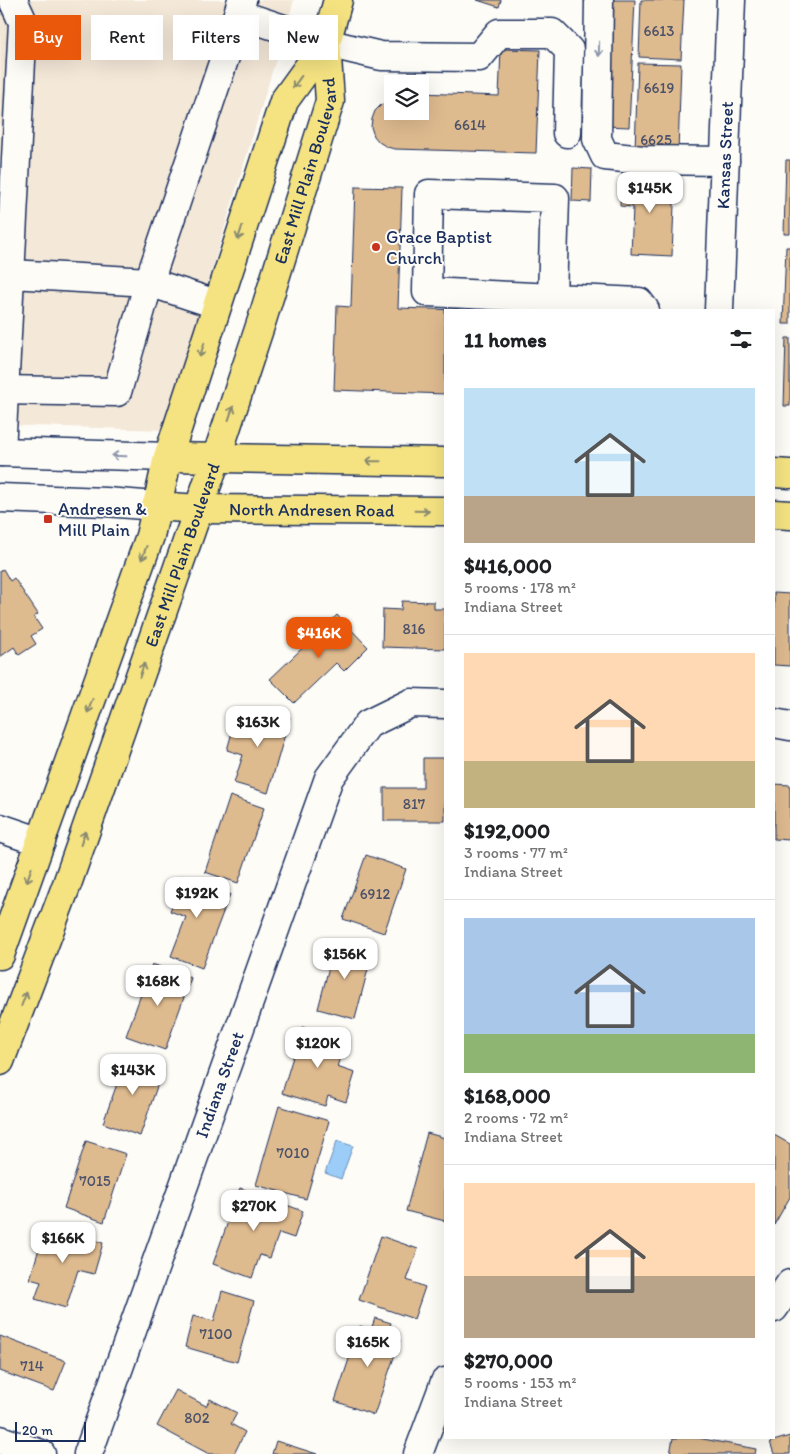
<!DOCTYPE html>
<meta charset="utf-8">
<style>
:root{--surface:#fff;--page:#f2f2f2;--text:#202124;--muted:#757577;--line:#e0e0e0;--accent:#ea580c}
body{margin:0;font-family:Itim,sans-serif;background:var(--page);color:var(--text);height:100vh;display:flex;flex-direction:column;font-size:19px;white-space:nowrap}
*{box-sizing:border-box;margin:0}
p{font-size:16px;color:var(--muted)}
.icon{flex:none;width:28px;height:28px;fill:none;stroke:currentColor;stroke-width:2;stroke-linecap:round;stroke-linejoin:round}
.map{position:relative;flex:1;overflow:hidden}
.sheet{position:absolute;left:444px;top:309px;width:331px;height:1130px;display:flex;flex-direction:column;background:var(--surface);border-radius:0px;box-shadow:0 5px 20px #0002}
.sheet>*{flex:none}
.top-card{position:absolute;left:15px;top:15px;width:354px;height:45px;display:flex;gap:10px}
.buttons{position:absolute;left:384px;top:75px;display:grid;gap:10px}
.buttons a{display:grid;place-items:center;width:45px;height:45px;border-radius:0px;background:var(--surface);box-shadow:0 5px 20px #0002;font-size:25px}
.scale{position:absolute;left:15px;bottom:12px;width:71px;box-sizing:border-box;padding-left:5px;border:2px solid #1b2f5e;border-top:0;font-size:14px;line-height:18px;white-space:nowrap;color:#1b2f5e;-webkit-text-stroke:4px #fdfcf7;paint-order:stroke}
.price{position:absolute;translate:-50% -42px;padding:0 11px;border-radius:10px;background:#fff;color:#222;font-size:16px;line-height:32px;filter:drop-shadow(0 1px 2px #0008)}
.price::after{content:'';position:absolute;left:50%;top:30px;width:15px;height:11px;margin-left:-8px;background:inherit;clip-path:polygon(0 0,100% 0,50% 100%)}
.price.on{background:var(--accent);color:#fff}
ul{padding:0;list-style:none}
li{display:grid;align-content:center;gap:10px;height:265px;padding:0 20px}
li+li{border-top:1px solid var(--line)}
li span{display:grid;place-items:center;height:155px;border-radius:0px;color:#555}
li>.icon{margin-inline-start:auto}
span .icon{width:90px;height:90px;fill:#fffc;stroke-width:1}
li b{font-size:21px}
h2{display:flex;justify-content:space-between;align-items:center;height:60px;padding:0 20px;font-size:21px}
.pill{padding:0 18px;border-radius:0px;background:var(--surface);box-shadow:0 5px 20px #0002;font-size:18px;line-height:45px}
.pill.on{background:var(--accent);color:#fff}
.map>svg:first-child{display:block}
.built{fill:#f4e8d8}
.water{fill:#9bcdf8;stroke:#688eba}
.building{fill:#deba8f;stroke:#1b2f5e}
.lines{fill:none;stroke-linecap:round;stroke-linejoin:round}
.minor-casing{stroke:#1b2f5e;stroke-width:31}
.major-casing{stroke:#1b2f5e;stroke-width:31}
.minor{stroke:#fdfcf7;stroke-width:28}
.major{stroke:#f5e382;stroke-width:28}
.oneway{stroke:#8c96aa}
.oneway2{stroke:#888970}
.poi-dot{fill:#c8321e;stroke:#fdfcf7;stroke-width:2}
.labels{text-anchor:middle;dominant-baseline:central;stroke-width:4;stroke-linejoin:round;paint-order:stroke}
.number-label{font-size:15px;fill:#4c526a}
.street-label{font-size:18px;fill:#1b2f5e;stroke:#fdfcf7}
.poi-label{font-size:18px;fill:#1b2f5e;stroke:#fdfcf7;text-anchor:start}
</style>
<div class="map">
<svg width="790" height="1454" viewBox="0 0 790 1454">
<rect width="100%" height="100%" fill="#fdfcf7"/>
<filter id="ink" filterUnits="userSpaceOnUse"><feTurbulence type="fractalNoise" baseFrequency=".02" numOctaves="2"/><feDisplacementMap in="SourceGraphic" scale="10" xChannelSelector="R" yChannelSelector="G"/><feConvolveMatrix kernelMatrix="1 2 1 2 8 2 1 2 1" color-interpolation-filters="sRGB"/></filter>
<g filter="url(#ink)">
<!-- built -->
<polygon class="built" points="0,0 294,0 163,430 0,425"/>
<!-- water -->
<polygon class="water" points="337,1141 353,1146 341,1179 325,1173"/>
<!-- building -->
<g class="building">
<polygon points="477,0 501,0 499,7"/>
<polygon points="610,0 635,0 629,127 605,126"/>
<polygon points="641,0 684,0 681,59 639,57"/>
<polygon points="501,49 540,50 536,153 395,149 387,147 379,142 374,136 371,127 372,119 375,111 381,105 388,101 392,100 392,111 420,111 420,93 499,96"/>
<polygon points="638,63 681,64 678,152 635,150"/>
<polygon points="786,160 790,160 790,234 784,234"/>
<polygon points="573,168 592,169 591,202 572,201"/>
<polygon points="621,177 675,179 672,256 631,254 633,207 620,206"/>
<polygon points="355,187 402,188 398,308 459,310 445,310 445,394 334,390 337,306 351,307"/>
<polygon points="786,247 790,247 790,324 783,324"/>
<polygon points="786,338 790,338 790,406 784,406"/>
<polygon points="3,569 10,581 14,578 38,614 34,617 42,629 31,636 36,644 19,655 14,647 0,657 0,571"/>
<polygon points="774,593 790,594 790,666 774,665"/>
<polygon points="402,601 434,602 434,609 445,609 445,649 382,647 383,609 401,610"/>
<polygon points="337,615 368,647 344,671 336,663 294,703 270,679"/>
<polygon points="261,708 290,717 268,793 234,783 243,755 227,750 237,715 257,721"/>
<polygon points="423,758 445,758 445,821 384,821 384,788 423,788"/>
<polygon points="774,784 790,785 790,840 774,839"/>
<polygon points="230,796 264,808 238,883 205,872"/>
<polygon points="366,855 406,869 384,933 343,919"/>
<polygon points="183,876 230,894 202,968 171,956 186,917 170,911"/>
<polygon points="336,940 373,950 355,1019 318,1009"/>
<polygon points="152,964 191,978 165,1050 126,1036"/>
<polygon points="302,1027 345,1041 337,1067 355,1073 346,1102 328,1096 325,1106 282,1093"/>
<polygon points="127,1056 163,1069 140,1136 103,1123"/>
<polygon points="279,1106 329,1121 306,1199 256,1185"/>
<polygon points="427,1133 445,1138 445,1221 406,1211"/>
<polygon points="774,1135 790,1144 790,1197 774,1225"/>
<polygon points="86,1141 126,1154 104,1222 64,1208"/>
<polygon points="240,1188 303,1211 294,1238 279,1233 270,1258 260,1255 252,1278 213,1264"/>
<polygon points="46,1225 103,1243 94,1274 78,1270 66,1308 35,1299 41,1282 30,1279"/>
<polygon points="381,1236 418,1249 407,1280 425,1287 414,1319 359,1300"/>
<polygon points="222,1291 254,1301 237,1362 185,1347 193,1316 214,1321"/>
<polygon points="375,1318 391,1323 387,1335 400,1340 374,1415 335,1401 360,1326 371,1330"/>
<polygon points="0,1336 66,1361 54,1391 0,1371"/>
<polygon points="176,1390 206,1406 210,1399 237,1413 231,1424 245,1432 234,1454 209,1454 157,1426"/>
<polygon points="790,1436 790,1454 774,1454 770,1442"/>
<polygon points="673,1438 698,1438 756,1449 755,1454 670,1454"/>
<polygon points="276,1441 317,1454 272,1454"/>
</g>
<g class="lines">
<defs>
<g id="minor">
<polyline points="599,0 597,139 605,156 643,160 725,161"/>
<polyline points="238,14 326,43 381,56 479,57 499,33 552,33 569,50 567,133"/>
<polyline points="11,274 149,282 216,304"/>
<polyline points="552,297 555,198 429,194 427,292 639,302 645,310"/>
<path id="s1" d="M719 310 731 0"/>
<polyline points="0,390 117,392 149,282 227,51 242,0"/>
<polyline points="0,452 168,457"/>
<polyline points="1,452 23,22 13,0"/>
<polyline points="0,498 106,502 156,506"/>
<polyline points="774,723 790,726"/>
<polyline points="0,828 41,842"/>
<polyline points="774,1308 790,1284"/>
<polyline points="0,1440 41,1454"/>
<path id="s2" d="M88 1454 329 778 368 724 411 703 445 704"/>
<polyline points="418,1454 445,1382"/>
</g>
<g id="major">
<polyline points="168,457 445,462"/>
<polyline points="774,473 790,474"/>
<path id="s3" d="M156 506 199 509 445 511"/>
<polyline points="774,514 790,515"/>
<polyline points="0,955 150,536 168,457 284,101 326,43 338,0"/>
<path id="s4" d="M0 1061 67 884 216 459 262 320 330 101 326 43"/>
</g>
</defs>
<!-- minor casing -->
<use href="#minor" class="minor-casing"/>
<!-- major casing -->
<use href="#major" class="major-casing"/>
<!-- minor -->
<use href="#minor" class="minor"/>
<!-- major -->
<use href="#major" class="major"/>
</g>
<!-- one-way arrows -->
<defs><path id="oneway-shaft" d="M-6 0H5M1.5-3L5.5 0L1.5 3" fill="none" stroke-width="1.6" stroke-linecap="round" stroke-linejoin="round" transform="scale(1.25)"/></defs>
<g class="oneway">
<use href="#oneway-shaft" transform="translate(599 49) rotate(91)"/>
<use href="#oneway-shaft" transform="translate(119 456) rotate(-178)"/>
</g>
<g class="oneway2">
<use href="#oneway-shaft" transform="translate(297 82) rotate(126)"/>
<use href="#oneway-shaft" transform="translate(240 233) rotate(108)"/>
<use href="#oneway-shaft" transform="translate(202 350) rotate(108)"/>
<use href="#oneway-shaft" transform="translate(231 413) rotate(-71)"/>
<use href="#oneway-shaft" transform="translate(373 461) rotate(-179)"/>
<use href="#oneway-shaft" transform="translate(422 511) rotate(1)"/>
<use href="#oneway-shaft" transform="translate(144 553) rotate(110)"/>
<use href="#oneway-shaft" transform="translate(142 670) rotate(-71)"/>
<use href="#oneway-shaft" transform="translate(90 706) rotate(110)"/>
<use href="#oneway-shaft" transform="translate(83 838) rotate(-71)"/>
<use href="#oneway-shaft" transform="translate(29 875) rotate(110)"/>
<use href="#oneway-shaft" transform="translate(24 999) rotate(-69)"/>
</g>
</g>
<!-- markers -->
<g class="poi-dot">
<circle cx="376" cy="247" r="5"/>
<rect x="43" y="514" width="10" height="10" rx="2.5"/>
</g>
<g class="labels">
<!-- number labels -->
<g class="number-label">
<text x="659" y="31">6613</text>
<text x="659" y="88">6619</text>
<text x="470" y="125">6614</text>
<text x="656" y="140">6625</text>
<text x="414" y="629">816</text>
<text x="414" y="804">817</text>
<text x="375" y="894">6912</text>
<text x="293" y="1153">7010</text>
<text x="95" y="1181">7015</text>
<text x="216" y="1334">7100</text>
<text x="32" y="1366">714</text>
<text x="197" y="1418">802</text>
</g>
<!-- street labels -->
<g class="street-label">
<text stroke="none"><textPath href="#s1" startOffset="155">Kansas Street</textPath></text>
<text stroke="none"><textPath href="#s4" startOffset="942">East Mill Plain Boulevard</textPath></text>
<text stroke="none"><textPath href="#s3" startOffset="156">North Andresen Road</textPath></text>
<text stroke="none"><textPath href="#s4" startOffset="538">East Mill Plain Boulevard</textPath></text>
<text stroke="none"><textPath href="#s2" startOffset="392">Indiana Street</textPath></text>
</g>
<!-- poi labels -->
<g class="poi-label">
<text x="386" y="237">Grace Baptist<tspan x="386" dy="21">Church</tspan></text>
<text x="58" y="509">Andresen &amp;<tspan x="58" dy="21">Mill Plain</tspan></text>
</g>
</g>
</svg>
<div class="buttons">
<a><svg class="icon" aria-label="layers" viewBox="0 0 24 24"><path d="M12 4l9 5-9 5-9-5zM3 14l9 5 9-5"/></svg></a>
</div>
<div class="scale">20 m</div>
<b class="price" style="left:650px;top:214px">$145K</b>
<b class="price on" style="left:319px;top:659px">$416K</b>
<b class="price" style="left:258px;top:748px">$163K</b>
<b class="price" style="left:197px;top:919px">$192K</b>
<b class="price" style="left:345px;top:980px">$156K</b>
<b class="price" style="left:158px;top:1007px">$168K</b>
<b class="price" style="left:318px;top:1069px">$120K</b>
<b class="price" style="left:133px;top:1096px">$143K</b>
<b class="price" style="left:254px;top:1232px">$270K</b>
<b class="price" style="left:63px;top:1264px">$166K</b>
<b class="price" style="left:368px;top:1368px">$165K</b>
<div class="top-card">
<a class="pill on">Buy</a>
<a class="pill">Rent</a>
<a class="pill">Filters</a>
<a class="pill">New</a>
</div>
<section class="sheet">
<h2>11 homes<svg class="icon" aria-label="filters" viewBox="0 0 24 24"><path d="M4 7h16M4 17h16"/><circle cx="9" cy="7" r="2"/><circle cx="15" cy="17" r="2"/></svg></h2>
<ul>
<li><span style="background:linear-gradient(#bfe0f5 70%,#b9a48a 0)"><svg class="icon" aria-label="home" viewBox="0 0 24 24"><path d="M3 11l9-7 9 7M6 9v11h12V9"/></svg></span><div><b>$416,000</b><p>5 rooms · 178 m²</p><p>Indiana Street</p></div></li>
<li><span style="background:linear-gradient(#ffd9b3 70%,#c2b280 0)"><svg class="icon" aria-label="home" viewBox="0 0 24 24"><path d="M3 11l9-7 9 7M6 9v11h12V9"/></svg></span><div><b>$192,000</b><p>3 rooms · 77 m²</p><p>Indiana Street</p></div></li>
<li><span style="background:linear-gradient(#a9c7e8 75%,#8fb573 0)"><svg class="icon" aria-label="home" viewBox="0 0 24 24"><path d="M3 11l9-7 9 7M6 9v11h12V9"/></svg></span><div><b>$168,000</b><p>2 rooms · 72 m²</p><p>Indiana Street</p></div></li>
<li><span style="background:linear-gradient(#ffd9b3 60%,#b9a48a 0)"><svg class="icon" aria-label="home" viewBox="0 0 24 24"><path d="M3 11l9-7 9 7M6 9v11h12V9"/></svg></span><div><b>$270,000</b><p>5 rooms · 153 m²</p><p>Indiana Street</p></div></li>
</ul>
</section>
</div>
